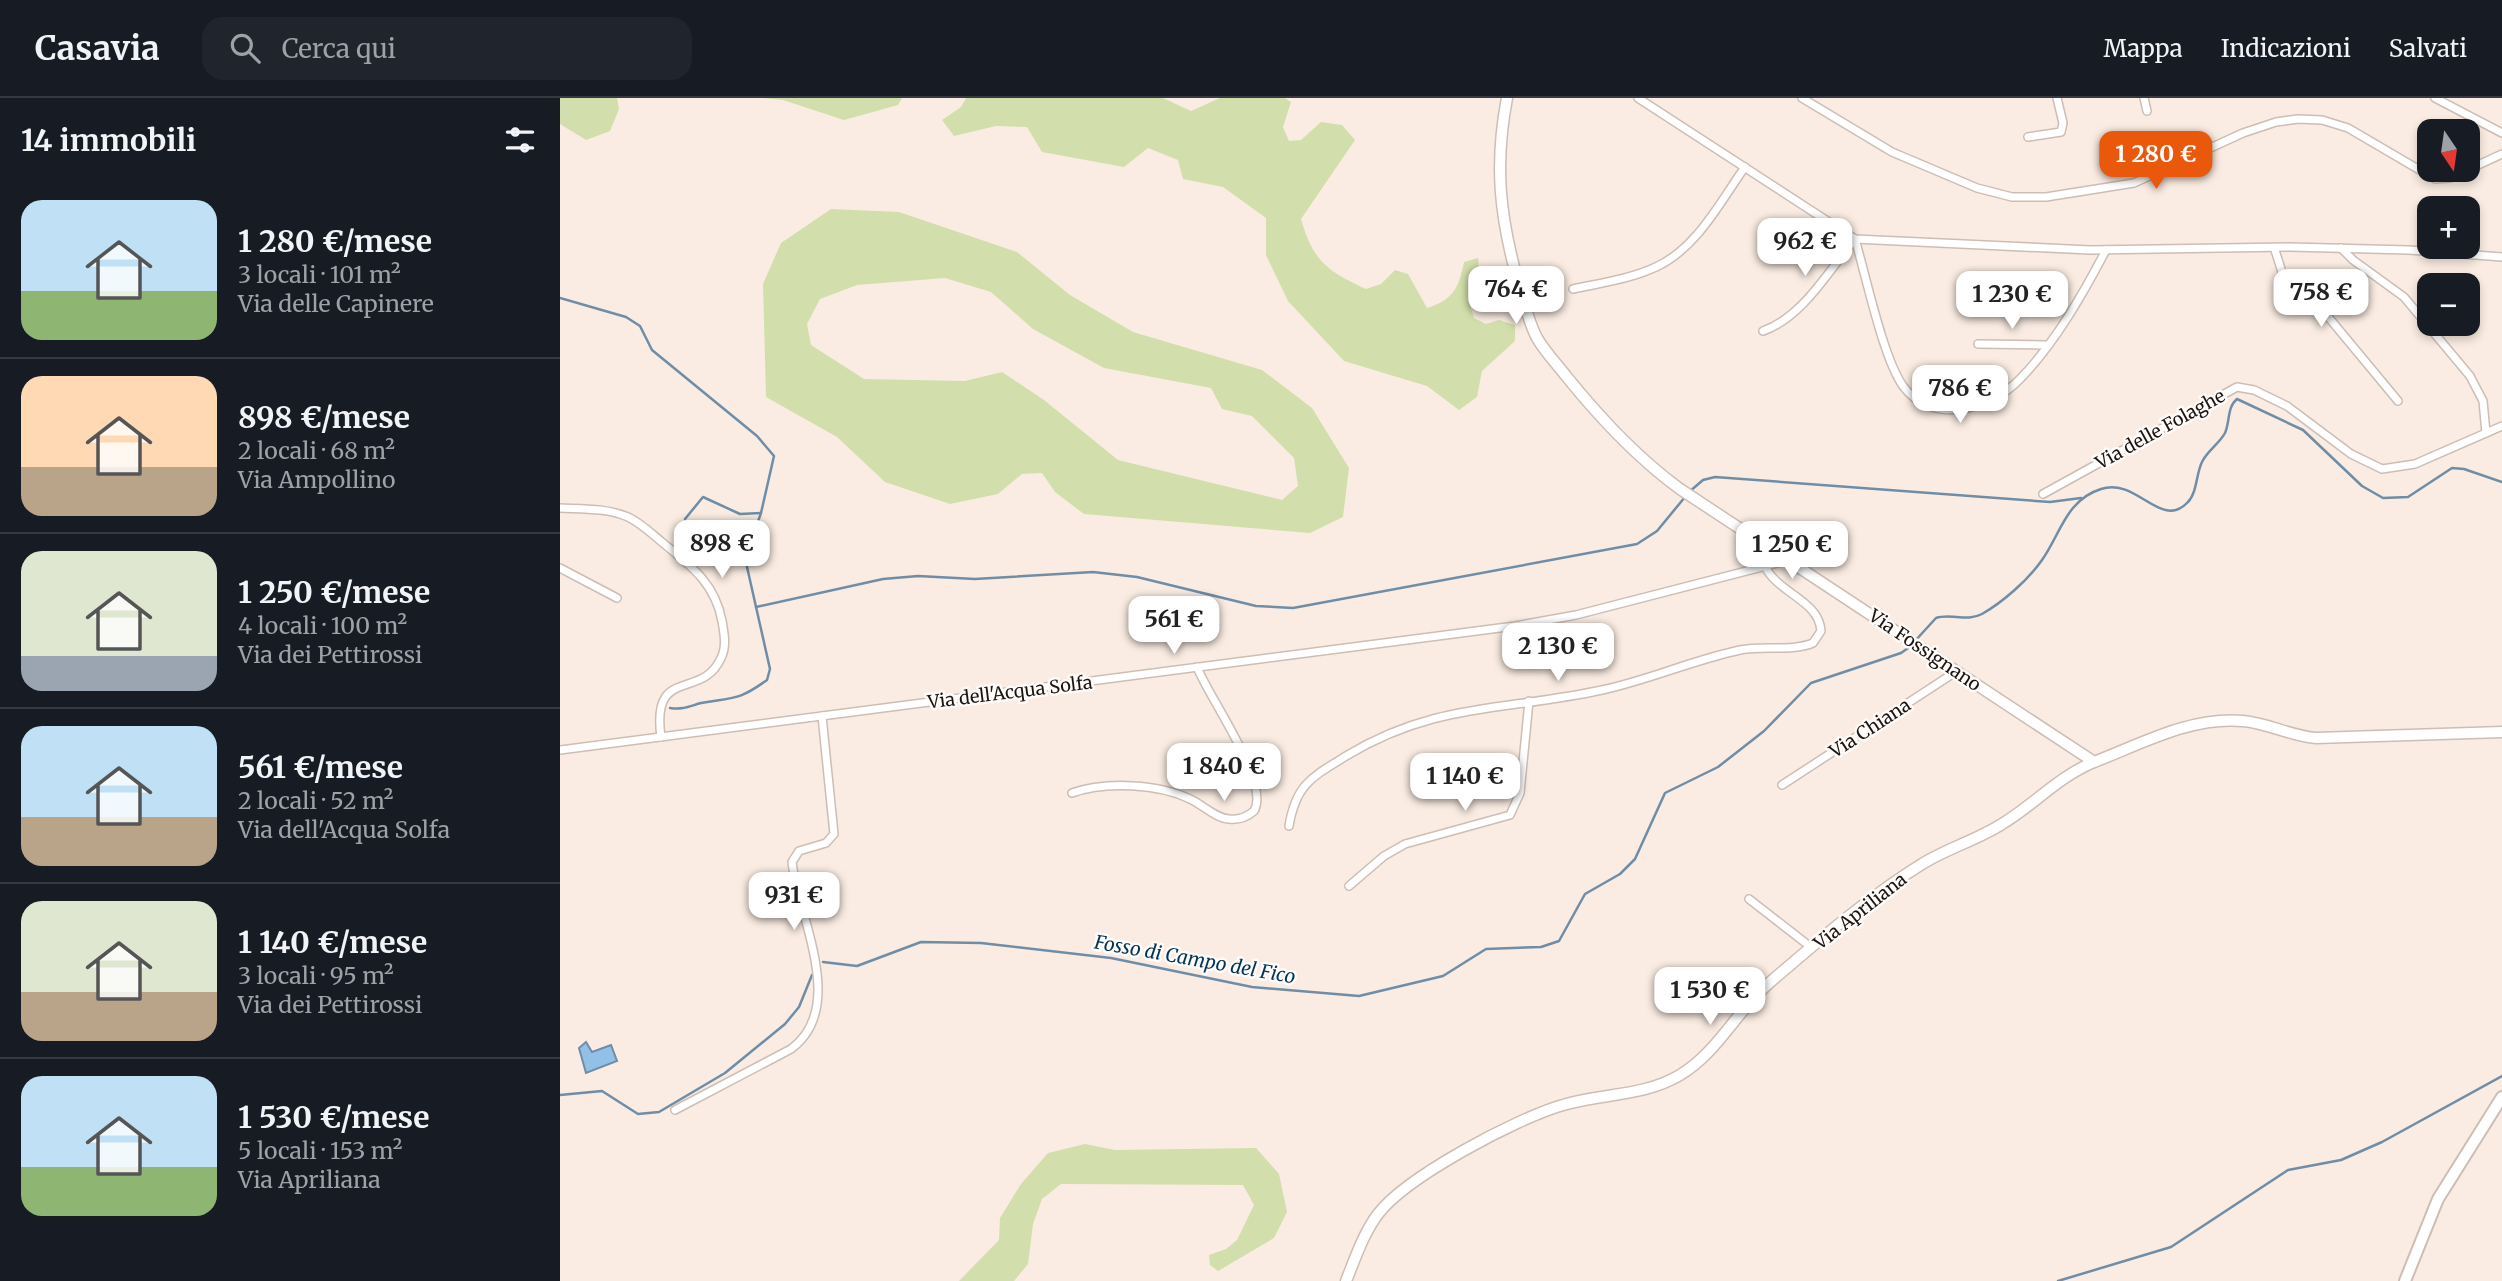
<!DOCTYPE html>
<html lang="it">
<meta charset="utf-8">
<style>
:root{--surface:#171b24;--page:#20242c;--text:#f1f3f6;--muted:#9ea1a6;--line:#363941;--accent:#ea580c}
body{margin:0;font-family:Merriweather,serif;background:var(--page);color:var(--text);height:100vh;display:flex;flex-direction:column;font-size:26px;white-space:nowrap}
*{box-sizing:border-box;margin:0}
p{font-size:23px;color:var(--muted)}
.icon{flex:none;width:38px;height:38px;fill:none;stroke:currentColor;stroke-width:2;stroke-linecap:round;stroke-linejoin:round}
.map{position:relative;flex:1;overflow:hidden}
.panel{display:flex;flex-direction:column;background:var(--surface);width:560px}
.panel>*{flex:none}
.needle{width:46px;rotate:167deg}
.tools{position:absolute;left:1857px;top:21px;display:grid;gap:14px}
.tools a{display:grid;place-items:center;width:63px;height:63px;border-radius:14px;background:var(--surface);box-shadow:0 4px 10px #0003;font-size:35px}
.price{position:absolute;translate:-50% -60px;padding:0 16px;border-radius:14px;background:#fff;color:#222;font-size:23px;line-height:46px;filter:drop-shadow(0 2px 4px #0008)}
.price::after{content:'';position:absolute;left:50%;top:42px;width:21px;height:16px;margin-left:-10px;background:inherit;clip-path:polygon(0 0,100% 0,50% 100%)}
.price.selected{background:var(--accent);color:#fff}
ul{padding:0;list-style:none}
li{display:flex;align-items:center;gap:21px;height:175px;padding:0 21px}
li+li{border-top:2px solid var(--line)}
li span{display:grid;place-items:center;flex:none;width:196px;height:140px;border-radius:21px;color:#555}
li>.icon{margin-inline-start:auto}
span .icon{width:84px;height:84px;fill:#fffc;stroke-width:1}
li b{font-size:30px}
h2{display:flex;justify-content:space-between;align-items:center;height:84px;padding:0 21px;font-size:30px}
header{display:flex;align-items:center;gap:42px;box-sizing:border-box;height:98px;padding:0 35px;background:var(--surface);border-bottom:2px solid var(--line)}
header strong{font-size:33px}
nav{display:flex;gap:38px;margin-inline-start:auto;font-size:24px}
.search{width:490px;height:63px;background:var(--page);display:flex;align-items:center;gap:18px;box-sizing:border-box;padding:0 24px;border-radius:21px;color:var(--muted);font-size:26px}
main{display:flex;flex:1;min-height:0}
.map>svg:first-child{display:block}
.green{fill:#d2dfac;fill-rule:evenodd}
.water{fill:#93c0e7;stroke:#6f8da7;stroke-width:2}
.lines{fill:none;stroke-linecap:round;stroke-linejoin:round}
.stream{stroke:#6f8da7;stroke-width:2.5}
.minor-casing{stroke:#ccbeb5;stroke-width:10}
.tertiary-casing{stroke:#ccbeb5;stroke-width:13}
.secondary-casing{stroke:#ccbeb5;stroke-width:14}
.minor{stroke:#fff;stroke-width:7}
.tertiary{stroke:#fff;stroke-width:10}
.secondary{stroke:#fff;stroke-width:10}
.labels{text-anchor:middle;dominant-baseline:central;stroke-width:5;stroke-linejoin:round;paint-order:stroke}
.street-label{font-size:18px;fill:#1a1512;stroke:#fefbf9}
.water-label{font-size:19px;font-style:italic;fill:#003559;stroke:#fefbf9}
</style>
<header>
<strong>Casavia</strong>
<div class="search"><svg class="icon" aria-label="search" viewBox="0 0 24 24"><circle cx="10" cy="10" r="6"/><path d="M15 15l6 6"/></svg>Cerca qui</div>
<nav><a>Mappa</a><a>Indicazioni</a><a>Salvati</a></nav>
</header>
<main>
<section class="panel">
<h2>14 immobili<svg class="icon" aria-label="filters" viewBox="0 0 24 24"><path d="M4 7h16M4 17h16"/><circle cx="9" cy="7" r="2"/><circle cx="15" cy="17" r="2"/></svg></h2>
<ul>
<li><span style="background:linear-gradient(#bfe0f5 65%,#8fb573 0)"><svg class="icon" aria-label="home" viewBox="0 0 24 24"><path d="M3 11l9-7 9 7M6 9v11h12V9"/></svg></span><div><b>1 280 €/mese</b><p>3 locali · 101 m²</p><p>Via delle Capinere</p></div></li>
<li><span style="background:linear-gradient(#ffd9b3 65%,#b9a48a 0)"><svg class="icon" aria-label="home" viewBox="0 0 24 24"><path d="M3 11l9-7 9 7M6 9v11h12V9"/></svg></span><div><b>898 €/mese</b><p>2 locali · 68 m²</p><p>Via Ampollino</p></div></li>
<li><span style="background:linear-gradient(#dfe7d0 75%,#9aa5b1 0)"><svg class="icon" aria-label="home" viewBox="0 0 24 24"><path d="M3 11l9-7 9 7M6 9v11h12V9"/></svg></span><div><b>1 250 €/mese</b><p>4 locali · 100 m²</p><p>Via dei Pettirossi</p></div></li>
<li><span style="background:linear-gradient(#bfe0f5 65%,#b9a48a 0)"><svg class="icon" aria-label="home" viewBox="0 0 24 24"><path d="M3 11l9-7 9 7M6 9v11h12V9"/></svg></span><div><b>561 €/mese</b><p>2 locali · 52 m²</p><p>Via dell'Acqua Solfa</p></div></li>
<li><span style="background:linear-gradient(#dfe7d0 65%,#b9a48a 0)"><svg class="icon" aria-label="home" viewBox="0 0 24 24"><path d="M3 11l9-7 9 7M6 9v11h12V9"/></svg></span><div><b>1 140 €/mese</b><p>3 locali · 95 m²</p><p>Via dei Pettirossi</p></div></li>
<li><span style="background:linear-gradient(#bfe0f5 65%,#8fb573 0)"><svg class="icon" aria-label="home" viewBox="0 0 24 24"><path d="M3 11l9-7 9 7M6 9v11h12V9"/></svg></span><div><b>1 530 €/mese</b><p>5 locali · 153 m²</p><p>Via Apriliana</p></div></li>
</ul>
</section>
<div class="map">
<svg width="1942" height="1183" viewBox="0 0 1942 1183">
<rect width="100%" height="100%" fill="#faece2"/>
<!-- green -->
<g class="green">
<polygon points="0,0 57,0 59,11 50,33 26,42 0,26"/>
<polygon points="202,0 342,0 338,7 284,22 223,2"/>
<path d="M406 0H603L631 13 660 0H725L731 4 723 29 729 43 741 42 761 24 782 27 795 42 741 121C753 163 767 173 806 191L821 186 835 172 848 176 867 210C893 202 899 190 904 164L918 160 920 180 909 204 914 220 926 226 939 222 955 227V243L922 273 917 299 899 312 867 288 784 263 728 203 706 157V120L663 89 623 81 618 62 588 50 564 69 482 54 467 29 436 28 394 38 382 22 401 9Z"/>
<path d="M271 111 339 114 457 154 510 197 573 234 702 272 752 310 789 370 783 419 750 435 524 416 495 394 482 375 462 376 438 396 390 406 325 384 277 339 206 299 203 186 221 145ZM385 180 431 194 473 231 544 270 651 290 662 311 692 318 734 360 738 388 722 402 558 362 484 302 442 274 405 283 304 281 251 247 247 226 260 201 297 187Z"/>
<polygon points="525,1046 555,1052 696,1050 719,1076 727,1114 714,1140 658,1173 650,1167 649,1157 666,1151 677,1142 694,1107 683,1087 501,1086 482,1101 473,1126 468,1166 454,1183 399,1183 439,1142 440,1120 461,1086 488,1055"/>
</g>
<!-- water -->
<polygon class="water" points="26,944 32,954 51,947 57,963 26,975 19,950"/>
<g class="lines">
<!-- stream -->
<g class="stream">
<path d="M0 200 66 219 80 228 92 252 197 338 214 358 201 415 185 460 210 571 207 582C178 603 174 599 141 605 130 608 123 612 110 610"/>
<polyline points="1129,394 1143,382 1155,379 1490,404 1521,400"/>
<polyline points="125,421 143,399 180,416 201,415"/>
<polyline points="196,509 323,481 358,478 415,481 533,474 577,479 696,508 733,510 1077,446 1097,433 1125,399"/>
<path d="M1355 543 1376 520C1391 515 1407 524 1422 516 1443 504 1468 482 1482 462 1501 435 1506 402 1541 391 1577 379 1601 433 1628 404 1637 395 1636 376 1642 364 1647 353 1659 346 1665 335 1670 324 1667 309 1677 301L1743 332 1802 388 1823 400 1848 399 1892 370 1904 371 1942 384"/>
<polyline points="263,864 297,868 361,844 421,845 551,860 692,889 799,898 883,878 926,851 981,849 999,843 1025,796 1060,776 1075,761 1105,695 1158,669 1204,633 1251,585 1341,555 1351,548"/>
<polyline points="0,997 42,993 78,1016 99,1014 165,975 225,926 239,909 252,877"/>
<polyline points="1498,1183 1611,1149 1728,1072 1781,1062 1822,1044 1942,978"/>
</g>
<defs>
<g id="minor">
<polyline points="1078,0 1295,141 1530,152 1730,149 1849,152 1942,159"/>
<polyline points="1242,0 1332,54 1417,90 1452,99 1486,99 1574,85 1683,35 1716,24 1738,21 1762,22 1788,30 1875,81 1890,80 1942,56"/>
<polyline points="1584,0 1587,13"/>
<polyline points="1875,0 1942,35"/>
<polyline points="1468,39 1501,34 1503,25 1497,0"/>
<path d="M1295 141C1306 178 1323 260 1343 288 1372 328 1430 312 1460 281 1495 245 1523 196 1546 152"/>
<polyline points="1714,149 1722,174 1760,209 1838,303"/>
<polyline points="1781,150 1793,162 1844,199 1910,278 1923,303 1926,335"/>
<path d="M1013 191C1041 185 1070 181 1096 169 1137 150 1160 104 1185 69"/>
<path d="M1203 233C1243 219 1269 172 1295 141"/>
<polyline points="1418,246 1485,247"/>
<polyline points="1483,396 1677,289 1694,292 1727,308 1791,356 1822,371 1855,366 1942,328"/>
<path d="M0 410C23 411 47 410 68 419 81 425 92 436 103 445 131 468 155 485 162 523 164 535 167 548 161 560 142 603 91 567 101 639"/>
<polyline points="0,470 57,500"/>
<polyline points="0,652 955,528 1016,517 1229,462"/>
<polyline points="1222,687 1397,573"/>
<path d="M512 695C546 683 599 686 630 701 643 707 655 720 669 721 678 722 687 719 694 713 711 685 649 600 637 569"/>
<path d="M729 728C736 686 752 679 786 658 875 604 946 613 1042 592 1089 582 1133 562 1180 552 1203 547 1231 554 1253 545L1261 533C1259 502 1217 495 1205 468"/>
<polyline points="789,788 824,758 845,746 950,717 960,695 969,603"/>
<polyline points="1189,801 1252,850"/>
<path d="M115 1012 231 951C288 909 238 819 232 764L239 753 266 745 274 736 262 618"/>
</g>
<g id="tertiary">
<path d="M947 0C934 68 940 119 958 184 964 203 968 223 977 240 985 254 997 266 1006 278 1040 320 1076 359 1120 391L1534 664C1581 646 1631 618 1683 623 1708 625 1730 638 1756 640L1942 634"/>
<path d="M786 1183C795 1161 803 1136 818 1116 846 1079 957 1020 1003 1007 1042 995 1083 999 1120 977 1157 955 1176 914 1208 886 1257 844 1307 800 1362 766 1388 750 1417 742 1442 726 1475 706 1498 679 1534 664"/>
</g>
<polyline id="secondary" points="1845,1183 1878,1101 1942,999"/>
</defs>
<!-- minor casing -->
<use href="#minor" class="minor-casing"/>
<!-- tertiary casing -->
<use href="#tertiary" class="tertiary-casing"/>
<!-- secondary casing -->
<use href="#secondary" class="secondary-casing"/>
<!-- minor -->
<use href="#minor" class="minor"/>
<!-- tertiary -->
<use href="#tertiary" class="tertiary"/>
<!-- secondary -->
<use href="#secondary" class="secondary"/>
</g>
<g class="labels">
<!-- street labels -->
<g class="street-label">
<text transform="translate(1600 331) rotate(-29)">Via delle Folaghe</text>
<text transform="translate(1365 552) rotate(34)">Via Fossignano</text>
<text transform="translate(450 594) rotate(-7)">Via dell'Acqua Solfa</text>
<text transform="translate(1310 630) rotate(-33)">Via Chiana</text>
<text transform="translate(1300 813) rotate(-38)">Via Apriliana</text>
</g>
<!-- water labels -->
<g class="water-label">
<text transform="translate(635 861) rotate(10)">Fosso di Campo del Fico</text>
</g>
</g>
</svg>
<div class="tools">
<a><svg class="needle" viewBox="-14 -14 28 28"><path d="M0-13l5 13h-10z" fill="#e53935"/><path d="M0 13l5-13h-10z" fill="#9ea1a6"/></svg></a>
<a>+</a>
<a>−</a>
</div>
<b class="price selected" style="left:1596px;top:93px">1 280 €</b>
<b class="price" style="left:1245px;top:180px">962 €</b>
<b class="price" style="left:956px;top:228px">764 €</b>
<b class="price" style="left:1761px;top:231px">758 €</b>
<b class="price" style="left:1452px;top:233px">1 230 €</b>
<b class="price" style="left:1400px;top:327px">786 €</b>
<b class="price" style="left:162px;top:482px">898 €</b>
<b class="price" style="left:1232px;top:483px">1 250 €</b>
<b class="price" style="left:614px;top:558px">561 €</b>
<b class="price" style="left:998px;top:585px">2 130 €</b>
<b class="price" style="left:664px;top:705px">1 840 €</b>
<b class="price" style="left:905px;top:715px">1 140 €</b>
<b class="price" style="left:234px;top:834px">931 €</b>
<b class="price" style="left:1150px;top:929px">1 530 €</b>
</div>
</main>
